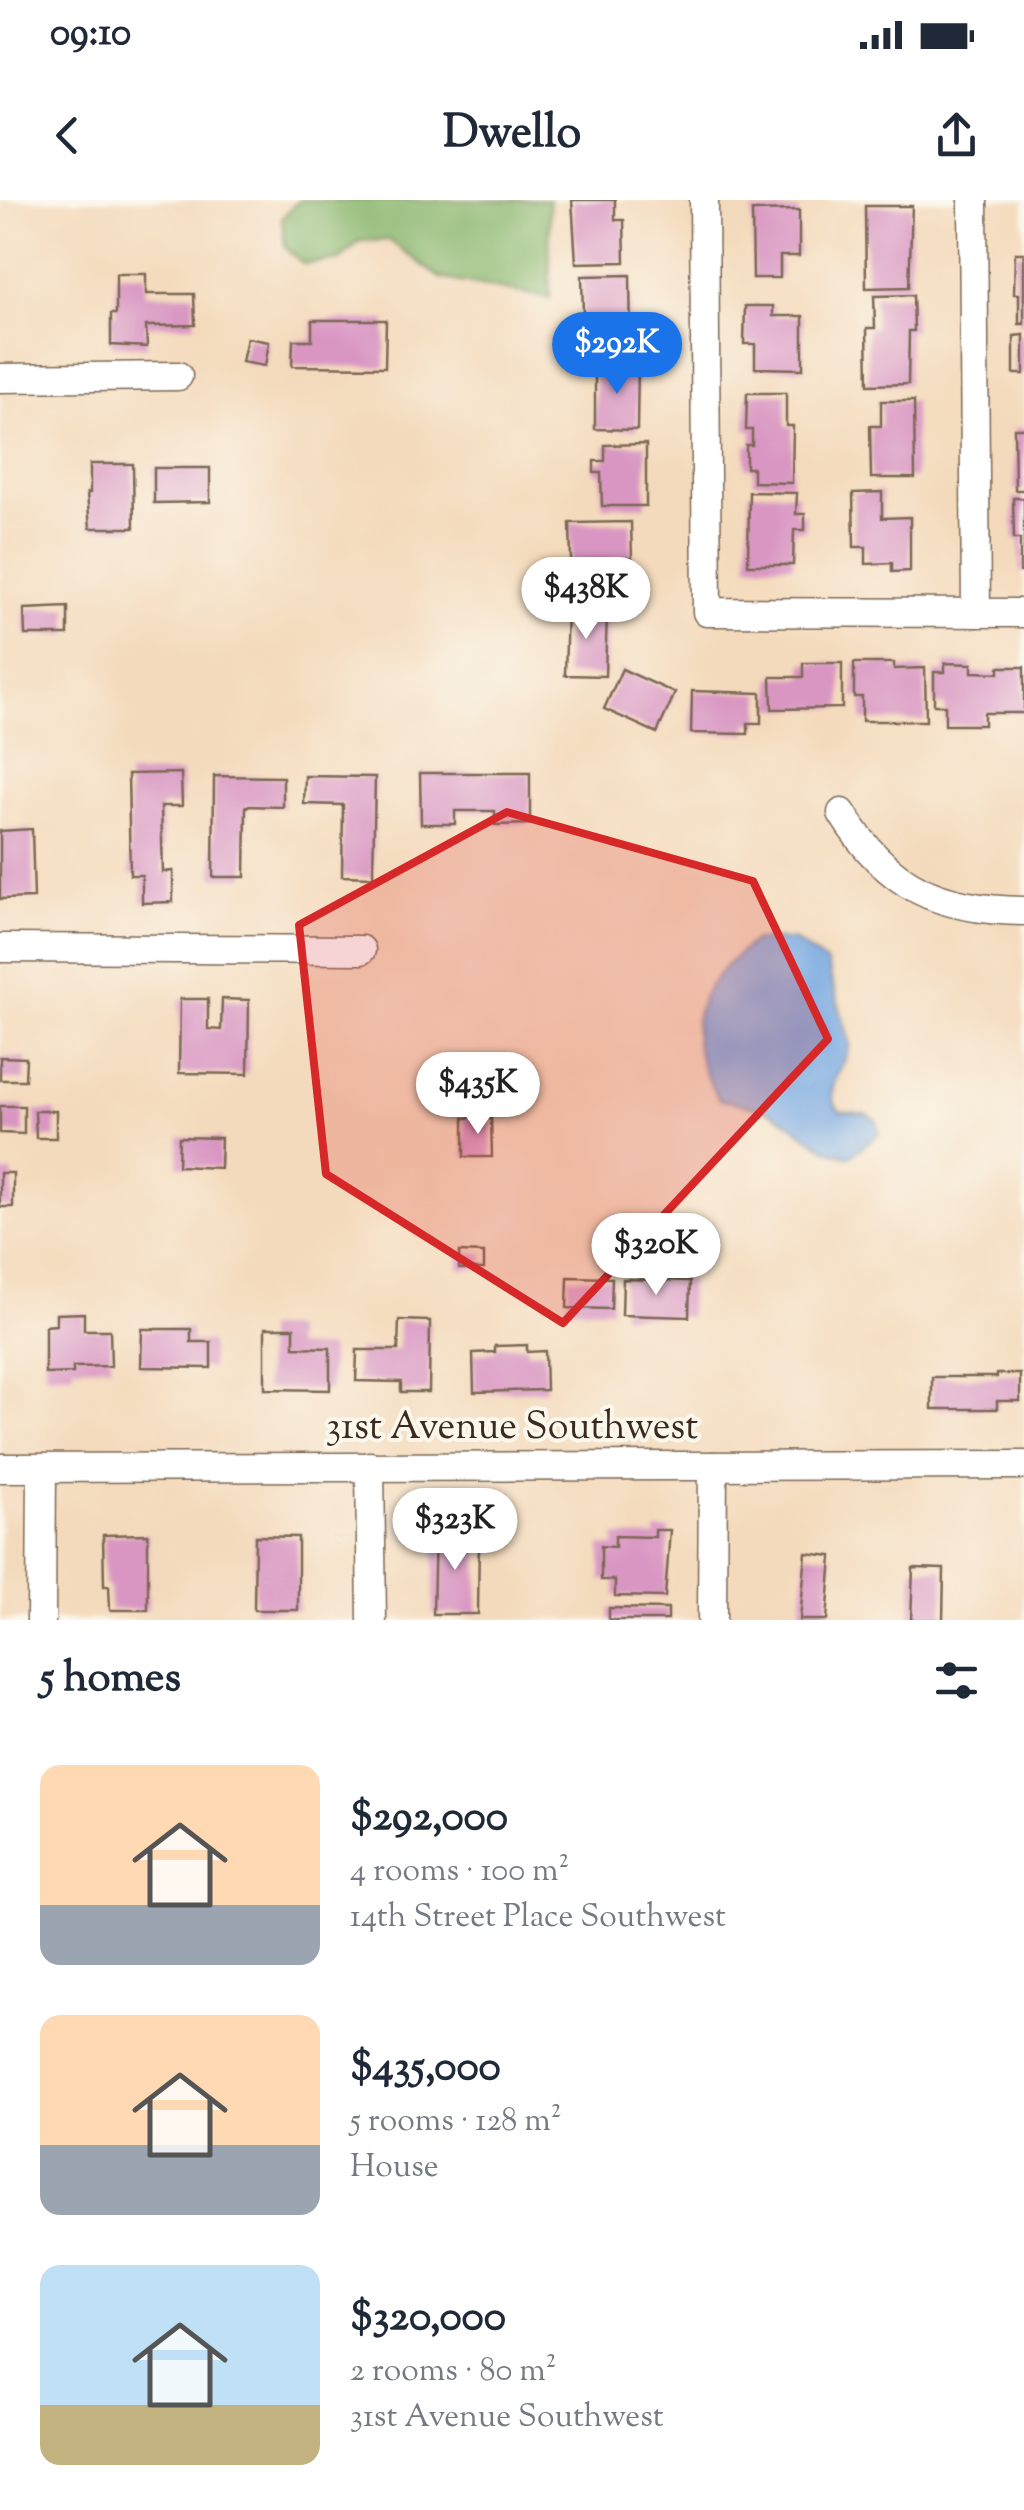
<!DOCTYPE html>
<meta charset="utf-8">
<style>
:root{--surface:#fff;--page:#f2f2f3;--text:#1f2937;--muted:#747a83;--accent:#1a73e8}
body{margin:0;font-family:"Sorts Mill Goudy",serif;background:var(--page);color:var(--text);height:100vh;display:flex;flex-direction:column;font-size:38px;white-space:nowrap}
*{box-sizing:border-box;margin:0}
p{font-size:32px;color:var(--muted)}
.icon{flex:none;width:55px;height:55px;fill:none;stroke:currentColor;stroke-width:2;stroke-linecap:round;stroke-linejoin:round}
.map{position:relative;height:1420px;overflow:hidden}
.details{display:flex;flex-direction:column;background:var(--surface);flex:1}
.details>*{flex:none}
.price{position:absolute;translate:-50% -85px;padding:0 22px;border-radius:35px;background:#fff;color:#222;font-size:32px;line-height:65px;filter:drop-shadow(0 2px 5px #0008)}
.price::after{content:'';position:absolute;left:50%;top:60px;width:30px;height:22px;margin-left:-15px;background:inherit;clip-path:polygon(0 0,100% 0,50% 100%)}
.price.active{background:var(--accent);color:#fff}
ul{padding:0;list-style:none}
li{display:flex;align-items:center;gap:30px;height:250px;padding:0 40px}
li span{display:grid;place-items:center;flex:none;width:280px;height:200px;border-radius:20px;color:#555}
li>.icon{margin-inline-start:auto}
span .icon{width:120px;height:120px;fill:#fffc;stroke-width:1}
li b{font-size:42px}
h2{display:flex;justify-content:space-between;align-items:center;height:120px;padding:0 40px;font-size:42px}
.status{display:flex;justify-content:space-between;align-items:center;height:70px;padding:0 50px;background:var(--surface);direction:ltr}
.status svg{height:28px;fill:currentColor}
header{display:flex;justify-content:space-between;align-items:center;height:130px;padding:0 40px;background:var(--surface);font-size:45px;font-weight:700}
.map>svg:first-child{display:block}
.forest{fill:#8ab76e;stroke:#627046;stroke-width:2.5}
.water{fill:#76a7e1;stroke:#586880;stroke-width:2.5}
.building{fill:#d996c2}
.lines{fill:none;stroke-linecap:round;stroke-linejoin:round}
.minor-casing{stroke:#7c6855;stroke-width:31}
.minor{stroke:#fff;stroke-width:28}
.marked{fill:#d62828;fill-opacity:0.2;stroke:#d62828;stroke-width:8;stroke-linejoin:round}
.labels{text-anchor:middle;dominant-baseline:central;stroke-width:8;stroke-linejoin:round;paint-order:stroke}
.street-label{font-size:38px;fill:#3b2a1e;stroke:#fbf7ec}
</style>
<div class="status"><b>09:10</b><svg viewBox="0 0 49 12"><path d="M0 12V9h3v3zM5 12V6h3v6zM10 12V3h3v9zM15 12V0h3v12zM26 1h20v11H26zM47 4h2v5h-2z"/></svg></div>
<header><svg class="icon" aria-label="back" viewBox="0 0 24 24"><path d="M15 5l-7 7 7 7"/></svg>Dwello<svg class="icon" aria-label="share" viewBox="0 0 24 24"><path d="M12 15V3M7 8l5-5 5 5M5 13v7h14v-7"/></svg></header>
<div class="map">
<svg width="1024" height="1420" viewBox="0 0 1024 1420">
<rect width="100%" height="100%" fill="#fbf7ec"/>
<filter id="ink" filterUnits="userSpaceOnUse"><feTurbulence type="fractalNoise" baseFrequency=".01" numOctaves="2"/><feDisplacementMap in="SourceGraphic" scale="20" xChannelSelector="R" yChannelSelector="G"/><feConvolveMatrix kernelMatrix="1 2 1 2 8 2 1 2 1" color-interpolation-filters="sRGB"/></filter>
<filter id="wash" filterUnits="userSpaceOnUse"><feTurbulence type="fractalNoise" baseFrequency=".0048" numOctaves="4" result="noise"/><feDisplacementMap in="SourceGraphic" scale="40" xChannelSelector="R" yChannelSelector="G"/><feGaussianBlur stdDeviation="2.25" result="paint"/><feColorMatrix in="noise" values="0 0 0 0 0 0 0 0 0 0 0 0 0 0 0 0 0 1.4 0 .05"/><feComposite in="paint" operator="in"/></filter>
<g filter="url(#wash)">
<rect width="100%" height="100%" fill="#f4dabc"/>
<!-- forest -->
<polygon class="forest" points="299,0 549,0 550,98 440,78 389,40 359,41 340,60 303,64 285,47 282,18"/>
<!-- water -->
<path class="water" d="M755 740H793L826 762 850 843C847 868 819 889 840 911L866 914 877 921 879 934 850 956C820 953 799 926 773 913 755 904 737 905 719 899 676 828 694 789 755 740Z"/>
<g id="blocks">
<!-- building -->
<g class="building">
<polygon points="572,0 615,0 615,20 624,20 625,62 576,63"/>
<polygon points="865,6 912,6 909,87 866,88"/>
<polygon points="799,10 799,56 780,56 780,78 753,78 752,11"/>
<polygon points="1015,53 1024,53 1024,124 1019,124 1019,94 1014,94"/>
<polygon points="116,74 146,74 146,94 194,94 195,125 146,126 147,147 111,145 111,114 116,114"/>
<polygon points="630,75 631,147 574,148 573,116 583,116 582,76"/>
<polygon points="913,95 914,131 909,131 908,184 868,185 867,128 875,128 874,96"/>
<polygon points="745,106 773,106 773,116 803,116 803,169 755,168 755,144 744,144"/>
<polygon points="312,120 386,120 385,167 292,166 293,140 312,140"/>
<polygon points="1024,135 1024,174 1014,174 1014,136"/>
<polygon points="247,138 269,142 265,166 242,162"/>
<polygon points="604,162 638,162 637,230 595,229 595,173 604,173"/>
<polygon points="747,193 786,193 786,226 793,226 792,283 753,282 753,268 746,268 746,245 752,245 752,230 746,230"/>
<polygon points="881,201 914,201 915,278 871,278 870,226 881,226"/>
<polygon points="1014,228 1024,228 1024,290 1015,290"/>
<polygon points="646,244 646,306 602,306 601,273 594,273 594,261 605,261 605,245"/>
<polygon points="90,264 133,264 134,328 90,328 87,293 90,293"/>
<polygon points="154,268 210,268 210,302 154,303"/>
<polygon points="749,292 797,293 796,314 805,314 805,330 794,330 793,365 748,365"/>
<polygon points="882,292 882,318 910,317 910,371 892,372 892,363 866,364 866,347 854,347 853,293"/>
<polygon points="1013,298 1024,298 1024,372 1020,372 1020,339 1014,339"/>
<polygon points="631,322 632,358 619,358 620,395 572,396 570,323"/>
<polygon points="68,407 68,435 25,435 24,409"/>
<polygon points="567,408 607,409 605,476 565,475"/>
<polygon points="803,463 842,463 842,508 772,509 771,477 803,477"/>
<polygon points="854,463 894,463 894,469 925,468 926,521 862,521 862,497 854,497"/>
<polygon points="945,463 972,464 972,472 999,473 999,467 1024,467 1024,513 984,513 984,525 945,525 945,505 934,505 934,472 945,472"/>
<polygon points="622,469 675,493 657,533 604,509"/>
<polygon points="692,491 761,493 761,523 748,523 748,534 691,533"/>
<polygon points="181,573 182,606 161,606 163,672 173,671 173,702 142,703 142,675 130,675 128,574"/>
<polygon points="420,573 530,573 530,624 495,625 495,611 455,611 455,624 421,624"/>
<polygon points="214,576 283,577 283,607 246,606 245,677 213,677"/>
<polygon points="305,576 375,577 373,677 342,676 343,605 304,604"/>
<polygon points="32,629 34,698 0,699 0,631"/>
<polygon points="180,799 208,799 208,829 221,830 222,799 249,800 248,874 179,873"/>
<polygon points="0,857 26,858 25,880 0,880"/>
<polygon points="0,906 24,906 24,934 0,933"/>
<polygon points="35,911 56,911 56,938 36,938"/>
<polygon points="491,917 492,957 464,957 464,918"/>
<polygon points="179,937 221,938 220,968 178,966"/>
<rect x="0" y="973" width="13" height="34"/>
<polygon points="459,1052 484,1053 484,1069 459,1069"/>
<polygon points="568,1077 612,1078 611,1109 567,1108"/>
<polygon points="623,1079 690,1081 689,1117 622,1115"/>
<polygon points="84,1113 84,1130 110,1130 111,1166 73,1167 73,1173 45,1174 45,1126 56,1125 56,1114"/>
<polygon points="399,1120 430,1121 429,1192 401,1192 401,1182 356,1181 357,1150 398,1150"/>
<polygon points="265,1128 294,1128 294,1147 330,1148 330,1190 265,1189"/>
<polygon points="142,1129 191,1129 191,1142 211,1142 211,1168 141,1167"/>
<polygon points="527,1145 527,1152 545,1151 546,1190 474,1192 473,1153 495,1152 495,1146"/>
<polygon points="997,1174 1020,1174 1020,1201 997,1201 997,1209 932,1209 932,1177 997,1177"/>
<polygon points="435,1325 458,1326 458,1337 479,1338 478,1414 433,1414"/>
<polygon points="655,1330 670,1330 665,1397 615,1396 615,1380 601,1380 601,1346 615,1347 615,1336 655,1337"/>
<polygon points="148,1334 148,1410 110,1410 109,1386 104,1386 103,1335"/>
<polygon points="255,1336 298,1337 298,1410 254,1410"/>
<polygon points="806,1353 832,1356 827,1420 800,1420"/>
<polygon points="913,1368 944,1369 943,1420 911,1420"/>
<polygon points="609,1408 668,1409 668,1420 609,1420"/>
</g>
</g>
</g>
<g filter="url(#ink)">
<use href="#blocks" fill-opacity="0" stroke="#7c6855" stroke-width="2.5"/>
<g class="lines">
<defs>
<g id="minor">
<polyline points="704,0 707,412 1024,413"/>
<polyline points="973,0 976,413"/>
<polyline points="0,178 178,176"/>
<path d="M842 613C888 688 940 710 1024 711"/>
<polyline points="0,748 361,750"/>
<polyline points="370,1266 372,1420"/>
<polyline points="0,1268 1024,1265"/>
<polyline points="41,1420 42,1269"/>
<polyline points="712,1420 713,1266"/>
</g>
</defs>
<!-- minor casing -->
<use href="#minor" class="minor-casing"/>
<!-- minor -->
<use href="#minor" class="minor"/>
</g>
</g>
<!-- marked area -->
<path class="marked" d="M507 612 753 681 828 839 563 1123 326 974 299 725Z"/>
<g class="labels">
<!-- street labels -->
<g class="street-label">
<text x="512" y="1229">31st Avenue Southwest</text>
</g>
</g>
</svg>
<b class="price active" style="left:617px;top:197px">$292K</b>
<b class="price" style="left:586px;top:442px">$438K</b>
<b class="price" style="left:478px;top:937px">$435K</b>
<b class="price" style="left:656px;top:1098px">$320K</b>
<b class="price" style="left:455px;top:1373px">$323K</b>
</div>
<section class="details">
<h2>5 homes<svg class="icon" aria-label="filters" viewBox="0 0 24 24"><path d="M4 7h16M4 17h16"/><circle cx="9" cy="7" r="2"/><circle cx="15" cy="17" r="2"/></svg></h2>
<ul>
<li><span style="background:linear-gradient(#ffd9b3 70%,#9aa5b1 0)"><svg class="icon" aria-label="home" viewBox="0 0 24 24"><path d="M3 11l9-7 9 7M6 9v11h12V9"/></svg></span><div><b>$292,000</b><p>4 rooms · 100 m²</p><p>14th Street Place Southwest</p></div></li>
<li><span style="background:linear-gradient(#ffd9b3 65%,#9aa5b1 0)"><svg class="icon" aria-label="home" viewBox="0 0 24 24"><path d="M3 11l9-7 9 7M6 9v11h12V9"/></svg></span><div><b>$435,000</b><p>5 rooms · 128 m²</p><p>House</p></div></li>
<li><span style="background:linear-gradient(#bfe0f5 70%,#c2b280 0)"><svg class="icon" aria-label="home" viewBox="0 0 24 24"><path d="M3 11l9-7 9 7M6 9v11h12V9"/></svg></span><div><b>$320,000</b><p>2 rooms · 80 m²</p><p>31st Avenue Southwest</p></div></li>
</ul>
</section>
